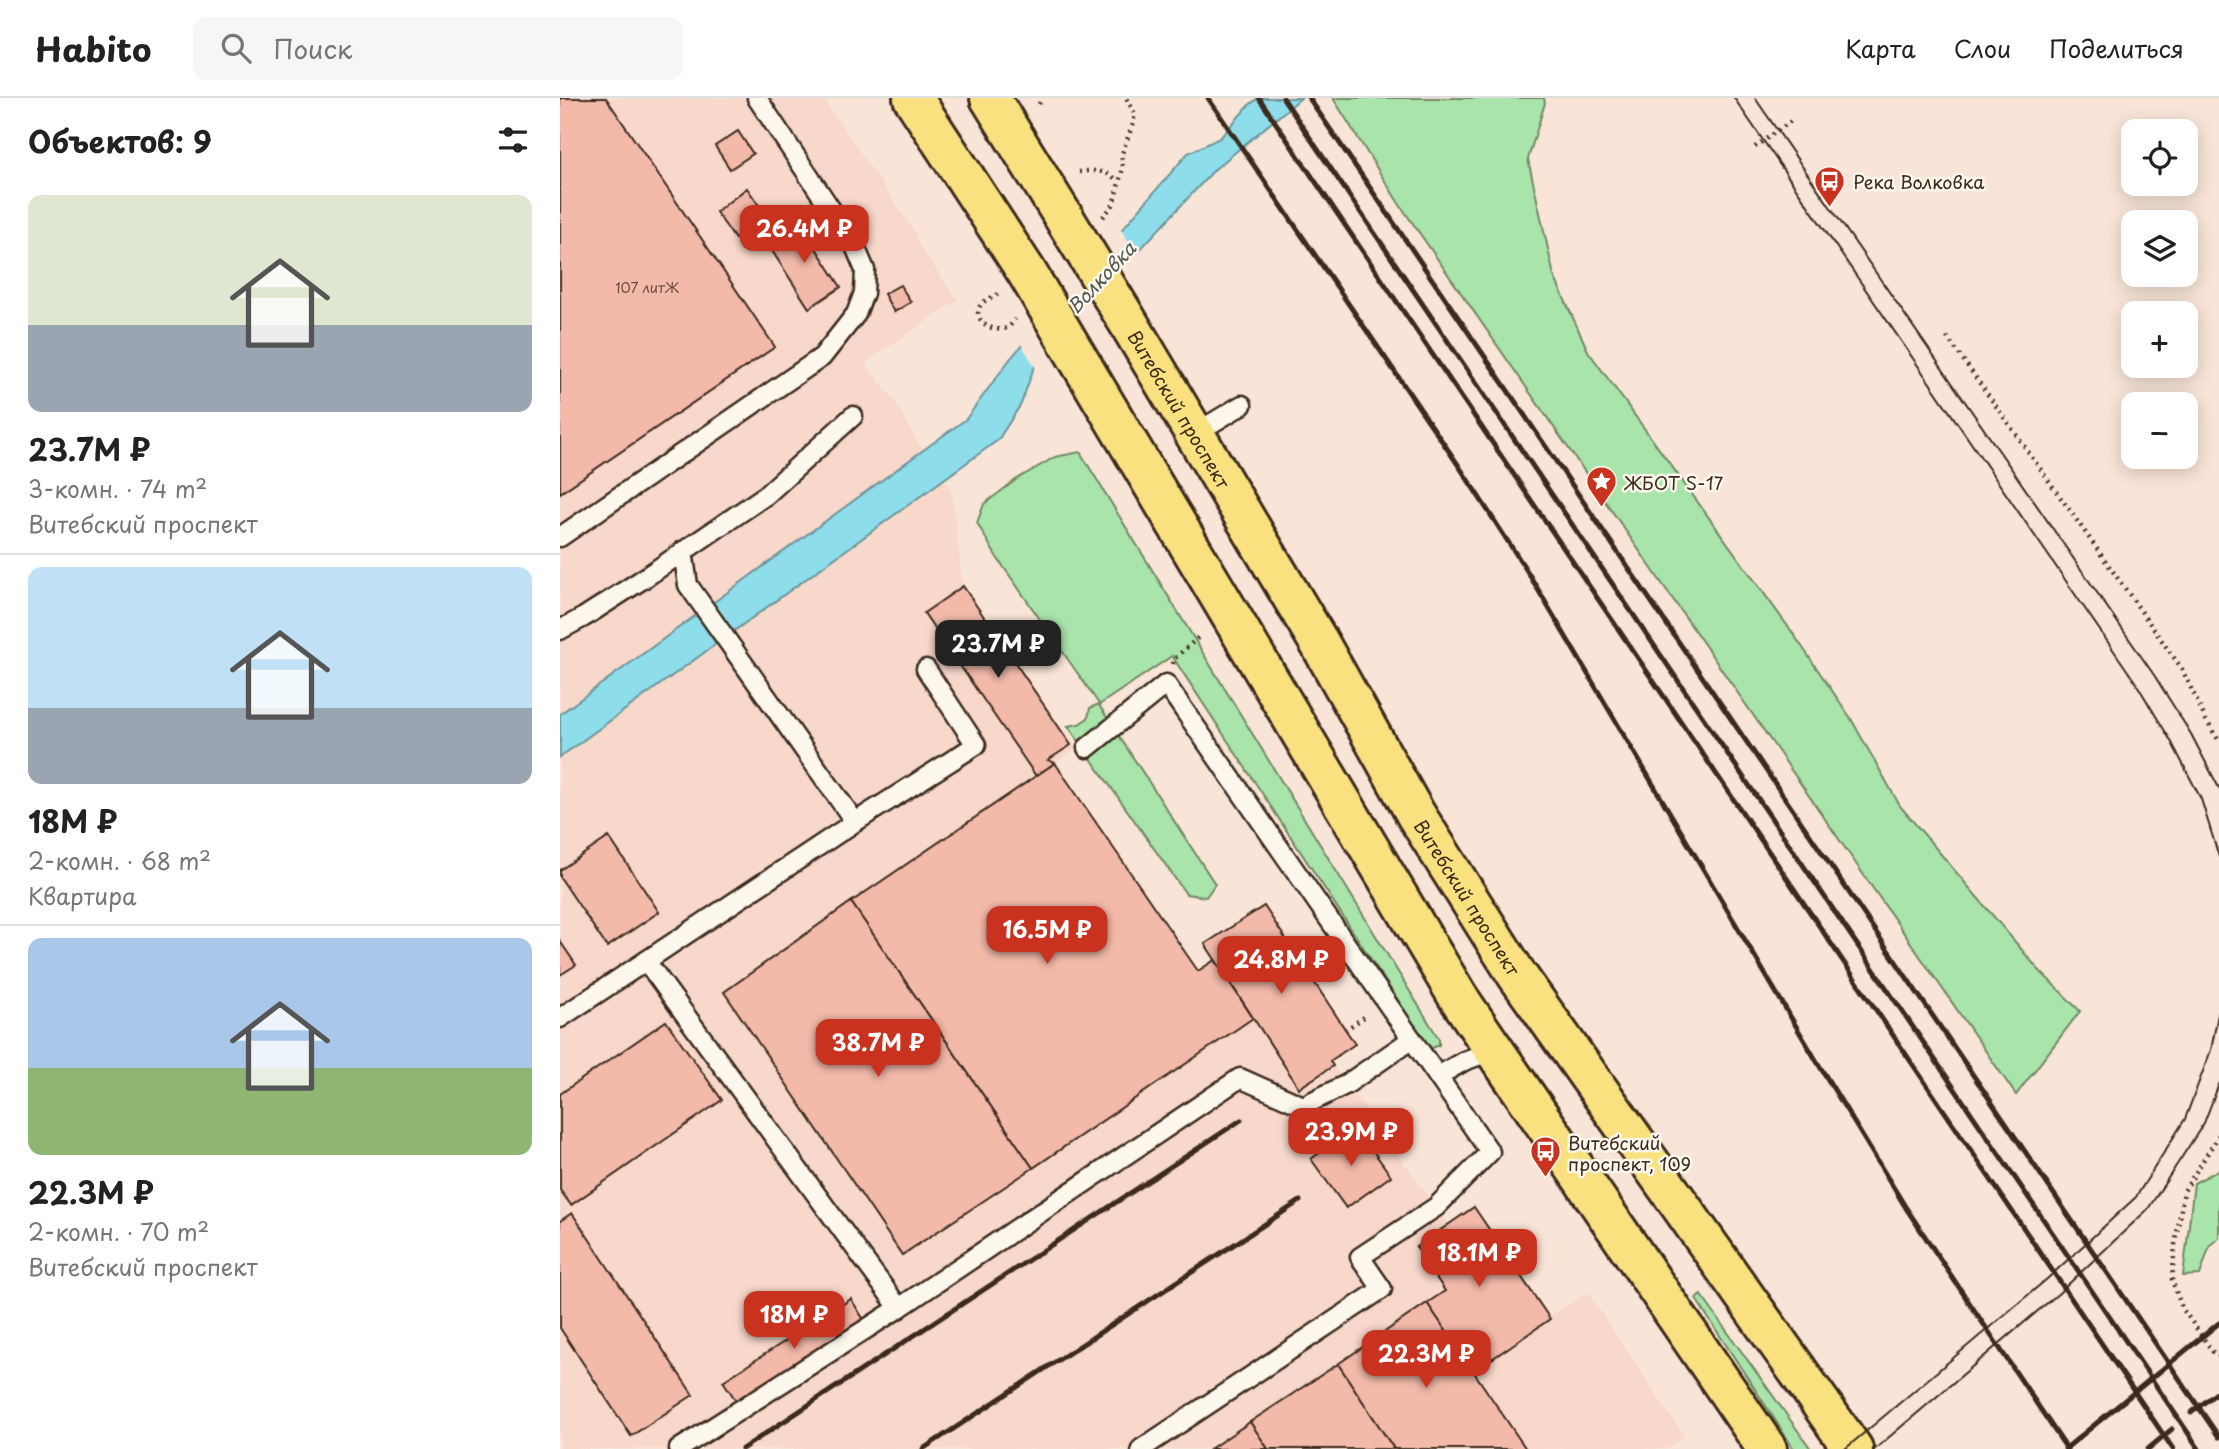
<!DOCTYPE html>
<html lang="ru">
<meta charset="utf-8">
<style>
:root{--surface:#fff;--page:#f6f6f6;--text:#222;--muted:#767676;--line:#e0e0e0;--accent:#c8321e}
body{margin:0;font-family:"Playpen Sans",sans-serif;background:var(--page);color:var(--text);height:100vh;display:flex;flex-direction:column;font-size:26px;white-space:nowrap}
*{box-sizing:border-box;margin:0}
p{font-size:23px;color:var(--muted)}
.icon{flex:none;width:38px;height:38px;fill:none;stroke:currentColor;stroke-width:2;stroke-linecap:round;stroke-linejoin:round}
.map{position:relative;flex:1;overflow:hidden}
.sheet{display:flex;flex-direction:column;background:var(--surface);width:560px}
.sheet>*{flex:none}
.controls{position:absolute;left:1561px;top:21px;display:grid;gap:14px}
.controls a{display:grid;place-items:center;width:77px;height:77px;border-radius:14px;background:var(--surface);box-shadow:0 4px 18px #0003;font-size:35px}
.price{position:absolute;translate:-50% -60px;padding:0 16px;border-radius:14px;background:var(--accent);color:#fff;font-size:23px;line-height:46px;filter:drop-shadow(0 2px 4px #0008)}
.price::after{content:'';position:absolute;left:50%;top:42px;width:21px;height:16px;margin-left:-10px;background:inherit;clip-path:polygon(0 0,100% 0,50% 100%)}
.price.on{background:#222;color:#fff}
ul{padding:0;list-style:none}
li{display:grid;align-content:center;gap:14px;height:371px;padding:0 28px}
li+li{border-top:2px solid var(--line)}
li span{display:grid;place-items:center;height:217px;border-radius:14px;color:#555}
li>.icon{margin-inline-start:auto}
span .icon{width:126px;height:126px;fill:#fffc;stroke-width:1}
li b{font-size:30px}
h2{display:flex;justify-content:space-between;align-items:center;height:84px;padding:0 28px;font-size:30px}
header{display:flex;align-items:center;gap:42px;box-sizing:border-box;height:98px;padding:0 35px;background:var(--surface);border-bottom:2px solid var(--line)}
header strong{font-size:33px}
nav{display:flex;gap:38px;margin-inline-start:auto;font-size:24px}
.search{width:490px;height:63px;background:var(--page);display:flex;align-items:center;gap:18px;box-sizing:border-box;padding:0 24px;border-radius:14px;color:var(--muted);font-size:26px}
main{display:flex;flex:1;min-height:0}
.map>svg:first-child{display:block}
.built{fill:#f7d8ca}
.green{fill:#a9e4aa;stroke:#728764;stroke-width:2}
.water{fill:#8eddeb;stroke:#6d9599;stroke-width:2}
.pier{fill:#f9e5d8}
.building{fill:#f3baaa;stroke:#3b2a1e;stroke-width:2}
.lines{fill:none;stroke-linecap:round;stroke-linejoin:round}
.service-casing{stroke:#3b2a1e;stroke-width:23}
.primary-casing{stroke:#3b2a1e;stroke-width:44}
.path{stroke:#3b2a1e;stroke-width:4.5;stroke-dasharray:2 5;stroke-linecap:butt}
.service{stroke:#fbf7ec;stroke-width:18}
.primary{stroke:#fae180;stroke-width:38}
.tram{stroke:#3b2a1e;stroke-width:2}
.rail{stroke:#3b2a1e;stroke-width:5}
.primary-bridge-casing{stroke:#3b2a1e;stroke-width:44;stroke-linecap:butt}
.primary-bridge{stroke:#fae180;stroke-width:38}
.labels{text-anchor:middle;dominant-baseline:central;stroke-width:5;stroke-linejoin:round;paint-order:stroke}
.number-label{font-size:14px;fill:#694e41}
.poi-label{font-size:18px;fill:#3b2a1e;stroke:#fbf7ec;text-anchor:start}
.street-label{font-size:18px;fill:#3b2a1e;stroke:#fbf7ec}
.water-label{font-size:19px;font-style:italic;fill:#505751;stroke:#fbf7ec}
</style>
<header>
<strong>Habito</strong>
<div class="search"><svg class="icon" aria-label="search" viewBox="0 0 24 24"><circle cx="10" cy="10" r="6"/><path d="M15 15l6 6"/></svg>Поиск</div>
<nav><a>Карта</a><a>Слои</a><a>Поделиться</a></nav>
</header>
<main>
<section class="sheet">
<h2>Объектов: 9<svg class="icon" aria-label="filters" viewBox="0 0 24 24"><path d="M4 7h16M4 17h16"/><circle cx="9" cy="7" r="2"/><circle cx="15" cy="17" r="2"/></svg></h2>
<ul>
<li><span style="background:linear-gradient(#dfe7d0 60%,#9aa5b1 0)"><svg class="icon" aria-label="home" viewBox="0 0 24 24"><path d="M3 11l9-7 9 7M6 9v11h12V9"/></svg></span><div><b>23.7M ₽</b><p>3-комн. · 74 m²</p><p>Витебский проспект</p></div></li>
<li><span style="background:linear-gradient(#bfe0f5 65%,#9aa5b1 0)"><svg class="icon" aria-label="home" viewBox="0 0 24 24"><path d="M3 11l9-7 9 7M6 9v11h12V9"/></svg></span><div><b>18M ₽</b><p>2-комн. · 68 m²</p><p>Квартира</p></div></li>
<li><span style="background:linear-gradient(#a9c7e8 60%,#8fb573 0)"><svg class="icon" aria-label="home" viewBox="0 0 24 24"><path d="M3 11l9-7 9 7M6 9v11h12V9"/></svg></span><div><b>22.3M ₽</b><p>2-комн. · 70 m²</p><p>Витебский проспект</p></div></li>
</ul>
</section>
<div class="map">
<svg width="1659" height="1351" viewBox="0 0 1659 1351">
<rect width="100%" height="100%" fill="#f9e5d8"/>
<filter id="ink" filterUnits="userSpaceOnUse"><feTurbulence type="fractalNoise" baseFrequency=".0143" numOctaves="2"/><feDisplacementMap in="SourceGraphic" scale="14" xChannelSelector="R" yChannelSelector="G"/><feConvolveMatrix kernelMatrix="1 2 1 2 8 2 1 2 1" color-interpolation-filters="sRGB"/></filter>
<g filter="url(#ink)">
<!-- built -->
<polygon class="built" points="0,0 263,0 355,134 359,148 398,202 305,265 334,302 359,346 391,391 403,488 516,651 496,665 638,873 655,862 645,846 704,808 795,946 770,963 889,1126 914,1109 988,1218 1028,1195 1124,1338 1107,1351 0,1351"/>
<!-- green -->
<g class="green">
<polygon points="773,0 984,0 985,5 968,61 994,178 1028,253 1232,534 1290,619 1340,708 1478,871 1520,913 1456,997 838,104"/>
<polygon points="520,354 879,941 879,947 870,951 612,558 539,607 655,786 646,799 626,796 508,628 519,626 528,620 530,610 539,606 436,458 417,425 424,406 457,381 495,359"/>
<polygon points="1659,1072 1659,1140 1650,1147 1640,1177 1623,1178 1634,1085"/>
<polygon points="1141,1197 1251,1351 1234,1351 1136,1201"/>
</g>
<!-- water -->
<polygon class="water" points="698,0 741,0 655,71 493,245 473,272 461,306 438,342 0,659 0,616 406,321 450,261 628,55 660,40 688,8"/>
<!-- pier -->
<polygon class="pier" points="560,130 578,159 496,247 477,272 460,244"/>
<!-- building -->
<g class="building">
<polygon points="0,0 46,0 215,249 0,395"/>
<polygon points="178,33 193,56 170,71 155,48"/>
<polygon points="187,90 207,119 175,141 156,114"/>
<polygon points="239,124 281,189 249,210 207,145"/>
<polygon points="340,187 351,204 334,214 324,196"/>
<polygon points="403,488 511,647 488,662 495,665 476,678 364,515"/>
<polygon points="495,665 638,873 655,862 693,920 473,1070 291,804"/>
<polygon points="49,739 99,814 47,849 0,779 0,772"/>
<polygon points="291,804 473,1070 342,1157 164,894"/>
<polygon points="704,808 795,946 770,963 773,968 739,990 645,846"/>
<polygon points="0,843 16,867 0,877"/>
<polygon points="106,923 162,1002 11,1107 0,1092 0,996"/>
<polygon points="796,1029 831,1078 786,1110 751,1061"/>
<polygon points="914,1109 990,1221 932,1261 923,1249 905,1261 867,1205 885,1193 856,1149"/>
<polygon points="12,1115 133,1297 71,1338 0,1230 0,1123"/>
<polygon points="291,1201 304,1222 177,1304 163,1283"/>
<polygon points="867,1205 905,1261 966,1351 834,1351 778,1266"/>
<polygon points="778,1266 834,1351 708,1351 690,1324"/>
<polygon points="690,1324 708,1351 650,1351"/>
</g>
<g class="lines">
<defs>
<g id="service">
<polyline points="634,336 682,307"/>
<polyline points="0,439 262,259 296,216 304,195 305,172 294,146 197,0"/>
<polyline points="123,453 128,487 295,724"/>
<polyline points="0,532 24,519 83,481 206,397 293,318"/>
<polyline points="527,650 606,586 930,1054 876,1109 800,1159 822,1191 581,1351"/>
<polyline points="86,863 339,1210"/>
<polyline points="0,920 295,724 416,647 366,571"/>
<polyline points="878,978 904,963 934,952"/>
<polyline points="119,1351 339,1210 680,980 743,1008 787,986 852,941"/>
</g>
<g id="primary">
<polyline points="353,0 466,173"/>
<polyline points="430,0 506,123"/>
<path id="s1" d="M565 219 760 546 856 717 957 877 1293 1351"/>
<polyline points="523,269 898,899 1207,1351"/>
</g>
</defs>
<!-- service casing -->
<use href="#service" class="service-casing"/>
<!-- primary casing -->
<use href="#primary" class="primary-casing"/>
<!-- path -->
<g class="path">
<polyline points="479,6 482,0"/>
<polyline points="1195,49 1234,21"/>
<path d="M519 74C532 72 549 72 557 83"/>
<polyline points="543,119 553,107 563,70 561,58 573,26 575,16 566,0"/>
<path d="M438 196C433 199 422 203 420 208 411 223 436 237 448 229 451 227 453 224 455 221"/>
<polyline points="1387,239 1622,571 1646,622 1659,643"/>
<polyline points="613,566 614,561 641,537"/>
<polyline points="785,932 807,917"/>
<polyline points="1659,1037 1624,1093 1615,1147 1612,1182 1622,1210 1653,1254 1659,1258"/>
</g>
<!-- service -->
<use href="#service" class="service"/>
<!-- primary -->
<use href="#primary" class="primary"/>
<!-- tram -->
<g class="tram">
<polyline points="1174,0 1576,585 1611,643 1641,701 1659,759"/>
<polyline points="1195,0 1594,577 1631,636 1659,690"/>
<polyline points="1285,1351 1487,1181 1576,1099 1625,1021 1651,952 1659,911"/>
<polyline points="1315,1351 1499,1195 1588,1111 1644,1025 1659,986"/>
</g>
<!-- rail -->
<g class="rail">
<polyline points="648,0 899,368 967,473 1259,967 1346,1110 1507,1351"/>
<polyline points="699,0 1613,1351"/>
<polyline points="723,0 1639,1351"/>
<polyline points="749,0 1659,1339"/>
<polyline points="1631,1315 1659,1293"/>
<polyline points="182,1351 681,1022"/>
<polyline points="363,1351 740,1103"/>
<polyline points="1505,1351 1659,1225"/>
<polyline points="1588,1351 1612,1331"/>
</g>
<defs>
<g id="primary-bridge">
<polyline points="506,123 565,219"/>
<polyline points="466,173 523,269"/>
</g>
</defs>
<!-- primary-bridge casing -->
<use href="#primary-bridge" class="primary-bridge-casing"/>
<!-- primary-bridge -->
<use href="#primary-bridge" class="primary-bridge"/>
</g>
</g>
<!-- icons -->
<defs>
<symbol id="bus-pin" viewBox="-11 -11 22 30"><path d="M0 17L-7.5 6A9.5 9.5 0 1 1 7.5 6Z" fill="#c8321e" stroke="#fbf7ec"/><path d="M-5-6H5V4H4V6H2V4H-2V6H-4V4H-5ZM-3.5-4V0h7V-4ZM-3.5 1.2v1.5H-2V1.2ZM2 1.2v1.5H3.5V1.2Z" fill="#fff"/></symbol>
<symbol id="sight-pin" viewBox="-11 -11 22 30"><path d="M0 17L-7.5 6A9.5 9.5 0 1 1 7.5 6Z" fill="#c8321e" stroke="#fbf7ec"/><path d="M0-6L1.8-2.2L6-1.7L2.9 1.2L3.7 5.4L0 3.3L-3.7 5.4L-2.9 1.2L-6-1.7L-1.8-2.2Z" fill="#fff"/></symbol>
</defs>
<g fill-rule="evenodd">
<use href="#bus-pin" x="1252" y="66" width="35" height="47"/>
<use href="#sight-pin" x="1024" y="366" width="35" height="47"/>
<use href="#bus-pin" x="968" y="1036" width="35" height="47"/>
</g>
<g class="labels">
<!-- number labels -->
<g class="number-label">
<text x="87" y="189">107 литЖ</text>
</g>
<!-- poi labels -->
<g class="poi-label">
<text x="1293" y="83">Река Волковка</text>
<text x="1064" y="384">ЖБОТ S-17</text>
<text x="1008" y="1044">Витебский<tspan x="1008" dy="21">проспект, 109</tspan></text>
</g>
<!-- street labels -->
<g class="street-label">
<text stroke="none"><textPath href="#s1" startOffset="107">Витебский проспект</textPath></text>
<text stroke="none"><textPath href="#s1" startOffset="674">Витебский проспект</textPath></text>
</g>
<!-- water labels -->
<g class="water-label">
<text transform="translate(541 179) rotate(-47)">Волковка</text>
</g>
</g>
</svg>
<div class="controls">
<a><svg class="icon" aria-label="locate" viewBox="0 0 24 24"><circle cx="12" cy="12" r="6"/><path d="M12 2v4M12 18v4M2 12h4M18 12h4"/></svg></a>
<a><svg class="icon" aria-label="layers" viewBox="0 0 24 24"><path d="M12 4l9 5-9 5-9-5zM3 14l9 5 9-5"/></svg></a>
<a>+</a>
<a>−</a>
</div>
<b class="price" style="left:244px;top:167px">26.4M ₽</b>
<b class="price on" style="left:438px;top:582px">23.7M ₽</b>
<b class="price" style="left:487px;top:868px">16.5M ₽</b>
<b class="price" style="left:721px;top:898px">24.8M ₽</b>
<b class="price" style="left:318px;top:981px">38.7M ₽</b>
<b class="price" style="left:791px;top:1070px">23.9M ₽</b>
<b class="price" style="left:919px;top:1191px">18.1M ₽</b>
<b class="price" style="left:234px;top:1253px">18M ₽</b>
<b class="price" style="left:866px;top:1292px">22.3M ₽</b>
</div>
</main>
